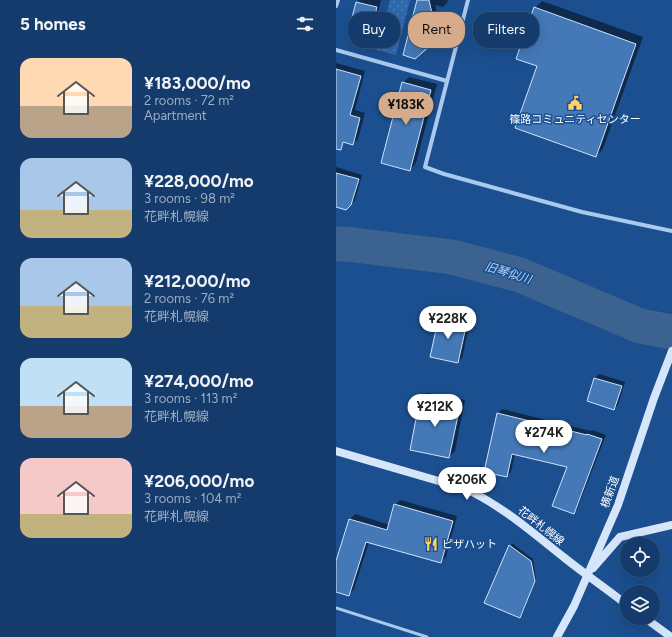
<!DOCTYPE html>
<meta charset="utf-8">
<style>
:root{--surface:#143b6b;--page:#214673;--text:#f1f3f6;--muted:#9dadc1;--line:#33557e;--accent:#d6ab8b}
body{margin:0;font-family:Figtree,"Noto Sans JP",sans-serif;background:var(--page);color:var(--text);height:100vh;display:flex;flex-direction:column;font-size:15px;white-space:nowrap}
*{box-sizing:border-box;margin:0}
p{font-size:13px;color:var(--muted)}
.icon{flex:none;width:22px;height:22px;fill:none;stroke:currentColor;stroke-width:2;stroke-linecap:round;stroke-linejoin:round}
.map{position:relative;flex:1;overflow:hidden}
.side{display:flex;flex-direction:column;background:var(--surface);width:336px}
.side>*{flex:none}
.top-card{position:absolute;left:12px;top:12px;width:264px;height:36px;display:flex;gap:8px}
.buttons{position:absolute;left:284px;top:537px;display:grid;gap:8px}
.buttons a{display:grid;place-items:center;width:40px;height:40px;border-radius:50%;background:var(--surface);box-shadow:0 4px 16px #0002,0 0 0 1px var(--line);font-size:20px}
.price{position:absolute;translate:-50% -34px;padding:0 9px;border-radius:14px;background:#fff;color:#222;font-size:13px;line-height:26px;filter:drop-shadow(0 1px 2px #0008)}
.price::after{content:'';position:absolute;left:50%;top:24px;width:12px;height:9px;margin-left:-6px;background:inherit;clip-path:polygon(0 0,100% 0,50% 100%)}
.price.current{background:var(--accent);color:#111}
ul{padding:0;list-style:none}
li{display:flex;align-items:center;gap:12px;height:100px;padding:0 20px}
li span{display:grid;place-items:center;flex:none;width:112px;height:80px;border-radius:12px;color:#555}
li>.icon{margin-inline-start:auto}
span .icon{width:48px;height:48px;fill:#fffc;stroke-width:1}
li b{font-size:17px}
h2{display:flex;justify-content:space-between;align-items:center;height:48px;padding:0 20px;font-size:17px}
.chip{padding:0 14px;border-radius:16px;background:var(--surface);box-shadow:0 4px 16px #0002,0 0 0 1px var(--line);font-size:14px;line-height:36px}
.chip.current{background:var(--accent);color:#111}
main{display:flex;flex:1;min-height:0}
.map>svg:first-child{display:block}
.park{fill:url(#park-dots)}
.shadow{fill:#0007}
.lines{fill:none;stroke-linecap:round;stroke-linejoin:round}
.river{stroke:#3c6290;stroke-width:35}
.building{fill:#4478b7;stroke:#cfe3fa}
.lane{stroke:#a9c9ee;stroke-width:3}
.street{stroke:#a9c9ee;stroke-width:4}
.secondary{stroke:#d6e6fa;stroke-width:8}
.labels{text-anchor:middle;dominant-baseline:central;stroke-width:3;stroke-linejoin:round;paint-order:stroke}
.poi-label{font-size:11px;fill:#fff;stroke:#1b4f8f}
.street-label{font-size:11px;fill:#fff;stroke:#1b4f8f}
.water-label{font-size:12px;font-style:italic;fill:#b5d3f5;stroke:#1b4f8f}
</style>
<main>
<section class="side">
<h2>5 homes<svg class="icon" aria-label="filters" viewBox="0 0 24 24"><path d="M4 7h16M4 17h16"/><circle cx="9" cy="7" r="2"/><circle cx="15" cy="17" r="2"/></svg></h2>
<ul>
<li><span style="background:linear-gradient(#ffd9b3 60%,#b9a48a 0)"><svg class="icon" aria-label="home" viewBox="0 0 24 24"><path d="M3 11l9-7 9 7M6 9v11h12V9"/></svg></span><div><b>¥183,000/mo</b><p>2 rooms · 72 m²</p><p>Apartment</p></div></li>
<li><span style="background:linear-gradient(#a9c7e8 65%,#c2b280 0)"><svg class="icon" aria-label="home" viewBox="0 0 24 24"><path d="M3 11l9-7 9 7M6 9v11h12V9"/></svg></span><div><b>¥228,000/mo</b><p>3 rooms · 98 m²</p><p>花畔札幌線</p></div></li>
<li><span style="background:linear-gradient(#a9c7e8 60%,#c2b280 0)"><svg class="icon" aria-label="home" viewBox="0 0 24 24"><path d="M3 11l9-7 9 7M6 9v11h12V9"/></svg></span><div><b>¥212,000/mo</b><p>2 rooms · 76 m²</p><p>花畔札幌線</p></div></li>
<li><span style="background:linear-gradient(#bfe0f5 60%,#b9a48a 0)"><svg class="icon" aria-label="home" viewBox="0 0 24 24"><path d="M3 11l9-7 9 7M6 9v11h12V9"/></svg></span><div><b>¥274,000/mo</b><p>3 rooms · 113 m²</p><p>花畔札幌線</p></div></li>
<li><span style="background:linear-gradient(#f6c9c9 70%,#c2b280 0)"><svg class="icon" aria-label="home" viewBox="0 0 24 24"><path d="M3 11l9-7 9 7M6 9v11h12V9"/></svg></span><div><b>¥206,000/mo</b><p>3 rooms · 104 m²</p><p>花畔札幌線</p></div></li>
</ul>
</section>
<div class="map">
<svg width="336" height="637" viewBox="0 0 336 637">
<defs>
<pattern id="park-dots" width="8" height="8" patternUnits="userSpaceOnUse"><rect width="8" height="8" fill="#2e69ad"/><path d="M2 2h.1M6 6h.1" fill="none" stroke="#4d80b9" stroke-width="1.8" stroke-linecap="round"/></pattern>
</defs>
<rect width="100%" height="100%" fill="#1b4f8f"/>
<!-- park -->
<polygon class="park" points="54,0 74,0 60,55 41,50"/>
<!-- shadow -->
<g class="shadow">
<polygon points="23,0 45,0 37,33 33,37 21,3"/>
<polygon points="82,0 112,0 111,3 107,7 99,5 103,22 102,34 99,40 94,44"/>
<polygon points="206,1 307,37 267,149 260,156 202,66 199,8"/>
<polygon points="0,63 29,71 19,110 29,113 22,139 17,144 0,140"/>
<polygon points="73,77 101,84 80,163 74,170 67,83"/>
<polygon points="0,167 26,175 19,200 15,204 0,206"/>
<polygon points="108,313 135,318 126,358 122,362 104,317"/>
<polygon points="263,374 289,382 282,405 278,409 252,400 259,378"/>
<polygon points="91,393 129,400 119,451 113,457 85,399"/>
<polygon points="166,409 255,431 256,430 270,435 241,509 237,513 232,466 179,453 175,472 170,476 162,413"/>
<polygon points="64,500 121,516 110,557 104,562 33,542 18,589 13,595 0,591 0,565 14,519 19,514 54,525 59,505"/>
<polygon points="176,543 197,559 200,579 186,615 184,617 150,603"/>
</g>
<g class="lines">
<!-- river -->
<polyline class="river" points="0,244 10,244 116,257 184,275 304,326 336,332"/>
</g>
<!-- building -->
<g class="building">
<polygon points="81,0 93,0 99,27 98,39 95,45 79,59 67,55"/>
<polygon points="20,2 41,7 33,38 12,33"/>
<polygon points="198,7 300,44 260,157 179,128 201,66 180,59"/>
<polygon points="0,69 25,76 14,115 24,118 17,145 7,142 5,150 0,149"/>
<polygon points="66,82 95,90 74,171 45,163"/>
<polygon points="0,173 23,179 15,205 10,210 0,207"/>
<polygon points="103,316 131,322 122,363 94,357"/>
<polygon points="258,378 286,386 278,410 251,401"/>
<polygon points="84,398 124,406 113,458 74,450"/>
<polygon points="161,413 251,435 251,434 266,439 238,514 216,506 231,467 176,454 171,477 148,472"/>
<polygon points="58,504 117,521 105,563 30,542 13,596 0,592 0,561 13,519 51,530"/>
<polygon points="173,545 195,561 199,581 184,618 148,603"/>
</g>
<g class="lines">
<!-- lane -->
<polyline class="lane" points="0,608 91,637"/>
<!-- street -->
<g class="street">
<polyline points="132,0 89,167 108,174 246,212 336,231"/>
<polyline points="0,6 2,0"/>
<polyline points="0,50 111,81"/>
</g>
<!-- secondary -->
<g class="secondary">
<path d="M0 451 130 489C168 507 198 534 230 559 250 575 271 589 291 605"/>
<polyline points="257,568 284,537 336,525"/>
<polyline points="309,618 335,637"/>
<polyline points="221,637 238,606 282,505 318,398 336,351"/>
</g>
</g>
<!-- icons -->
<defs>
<symbol id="civic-bare" viewBox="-9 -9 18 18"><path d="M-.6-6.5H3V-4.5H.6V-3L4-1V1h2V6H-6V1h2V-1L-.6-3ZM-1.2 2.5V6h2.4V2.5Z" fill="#ffd166" stroke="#1b4f8f" stroke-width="2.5" paint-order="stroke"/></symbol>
<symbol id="restaurant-bare" viewBox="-9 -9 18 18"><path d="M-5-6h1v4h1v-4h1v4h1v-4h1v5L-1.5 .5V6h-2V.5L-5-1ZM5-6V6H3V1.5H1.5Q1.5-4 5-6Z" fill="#ffd166" stroke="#1b4f8f" stroke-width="2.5" paint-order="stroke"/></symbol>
</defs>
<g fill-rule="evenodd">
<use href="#civic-bare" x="229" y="93" width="20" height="20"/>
<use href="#restaurant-bare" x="85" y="534" width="20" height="20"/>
</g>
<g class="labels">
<!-- poi labels -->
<g class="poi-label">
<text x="239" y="119">篠路コミュニティセンター</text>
<text x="106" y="544" text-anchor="start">ピザハット</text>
</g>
<!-- street labels -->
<g class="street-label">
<text transform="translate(274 492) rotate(-70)">横新道</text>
<text transform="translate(205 526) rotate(38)">花畔札幌線</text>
</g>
<!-- water labels -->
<g class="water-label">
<text transform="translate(172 273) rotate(17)">旧琴似川</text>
</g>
</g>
</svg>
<div class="buttons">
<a><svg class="icon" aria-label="locate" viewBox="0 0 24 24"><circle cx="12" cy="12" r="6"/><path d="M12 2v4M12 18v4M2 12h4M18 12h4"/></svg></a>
<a><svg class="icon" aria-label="layers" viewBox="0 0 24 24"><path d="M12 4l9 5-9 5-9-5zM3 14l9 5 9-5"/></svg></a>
</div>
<b class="price current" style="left:70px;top:126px">¥183K</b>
<b class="price" style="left:112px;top:340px">¥228K</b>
<b class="price" style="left:99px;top:428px">¥212K</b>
<b class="price" style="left:208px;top:454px">¥274K</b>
<b class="price" style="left:131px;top:501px">¥206K</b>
<div class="top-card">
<a class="chip">Buy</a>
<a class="chip current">Rent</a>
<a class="chip">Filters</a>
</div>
</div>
</main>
